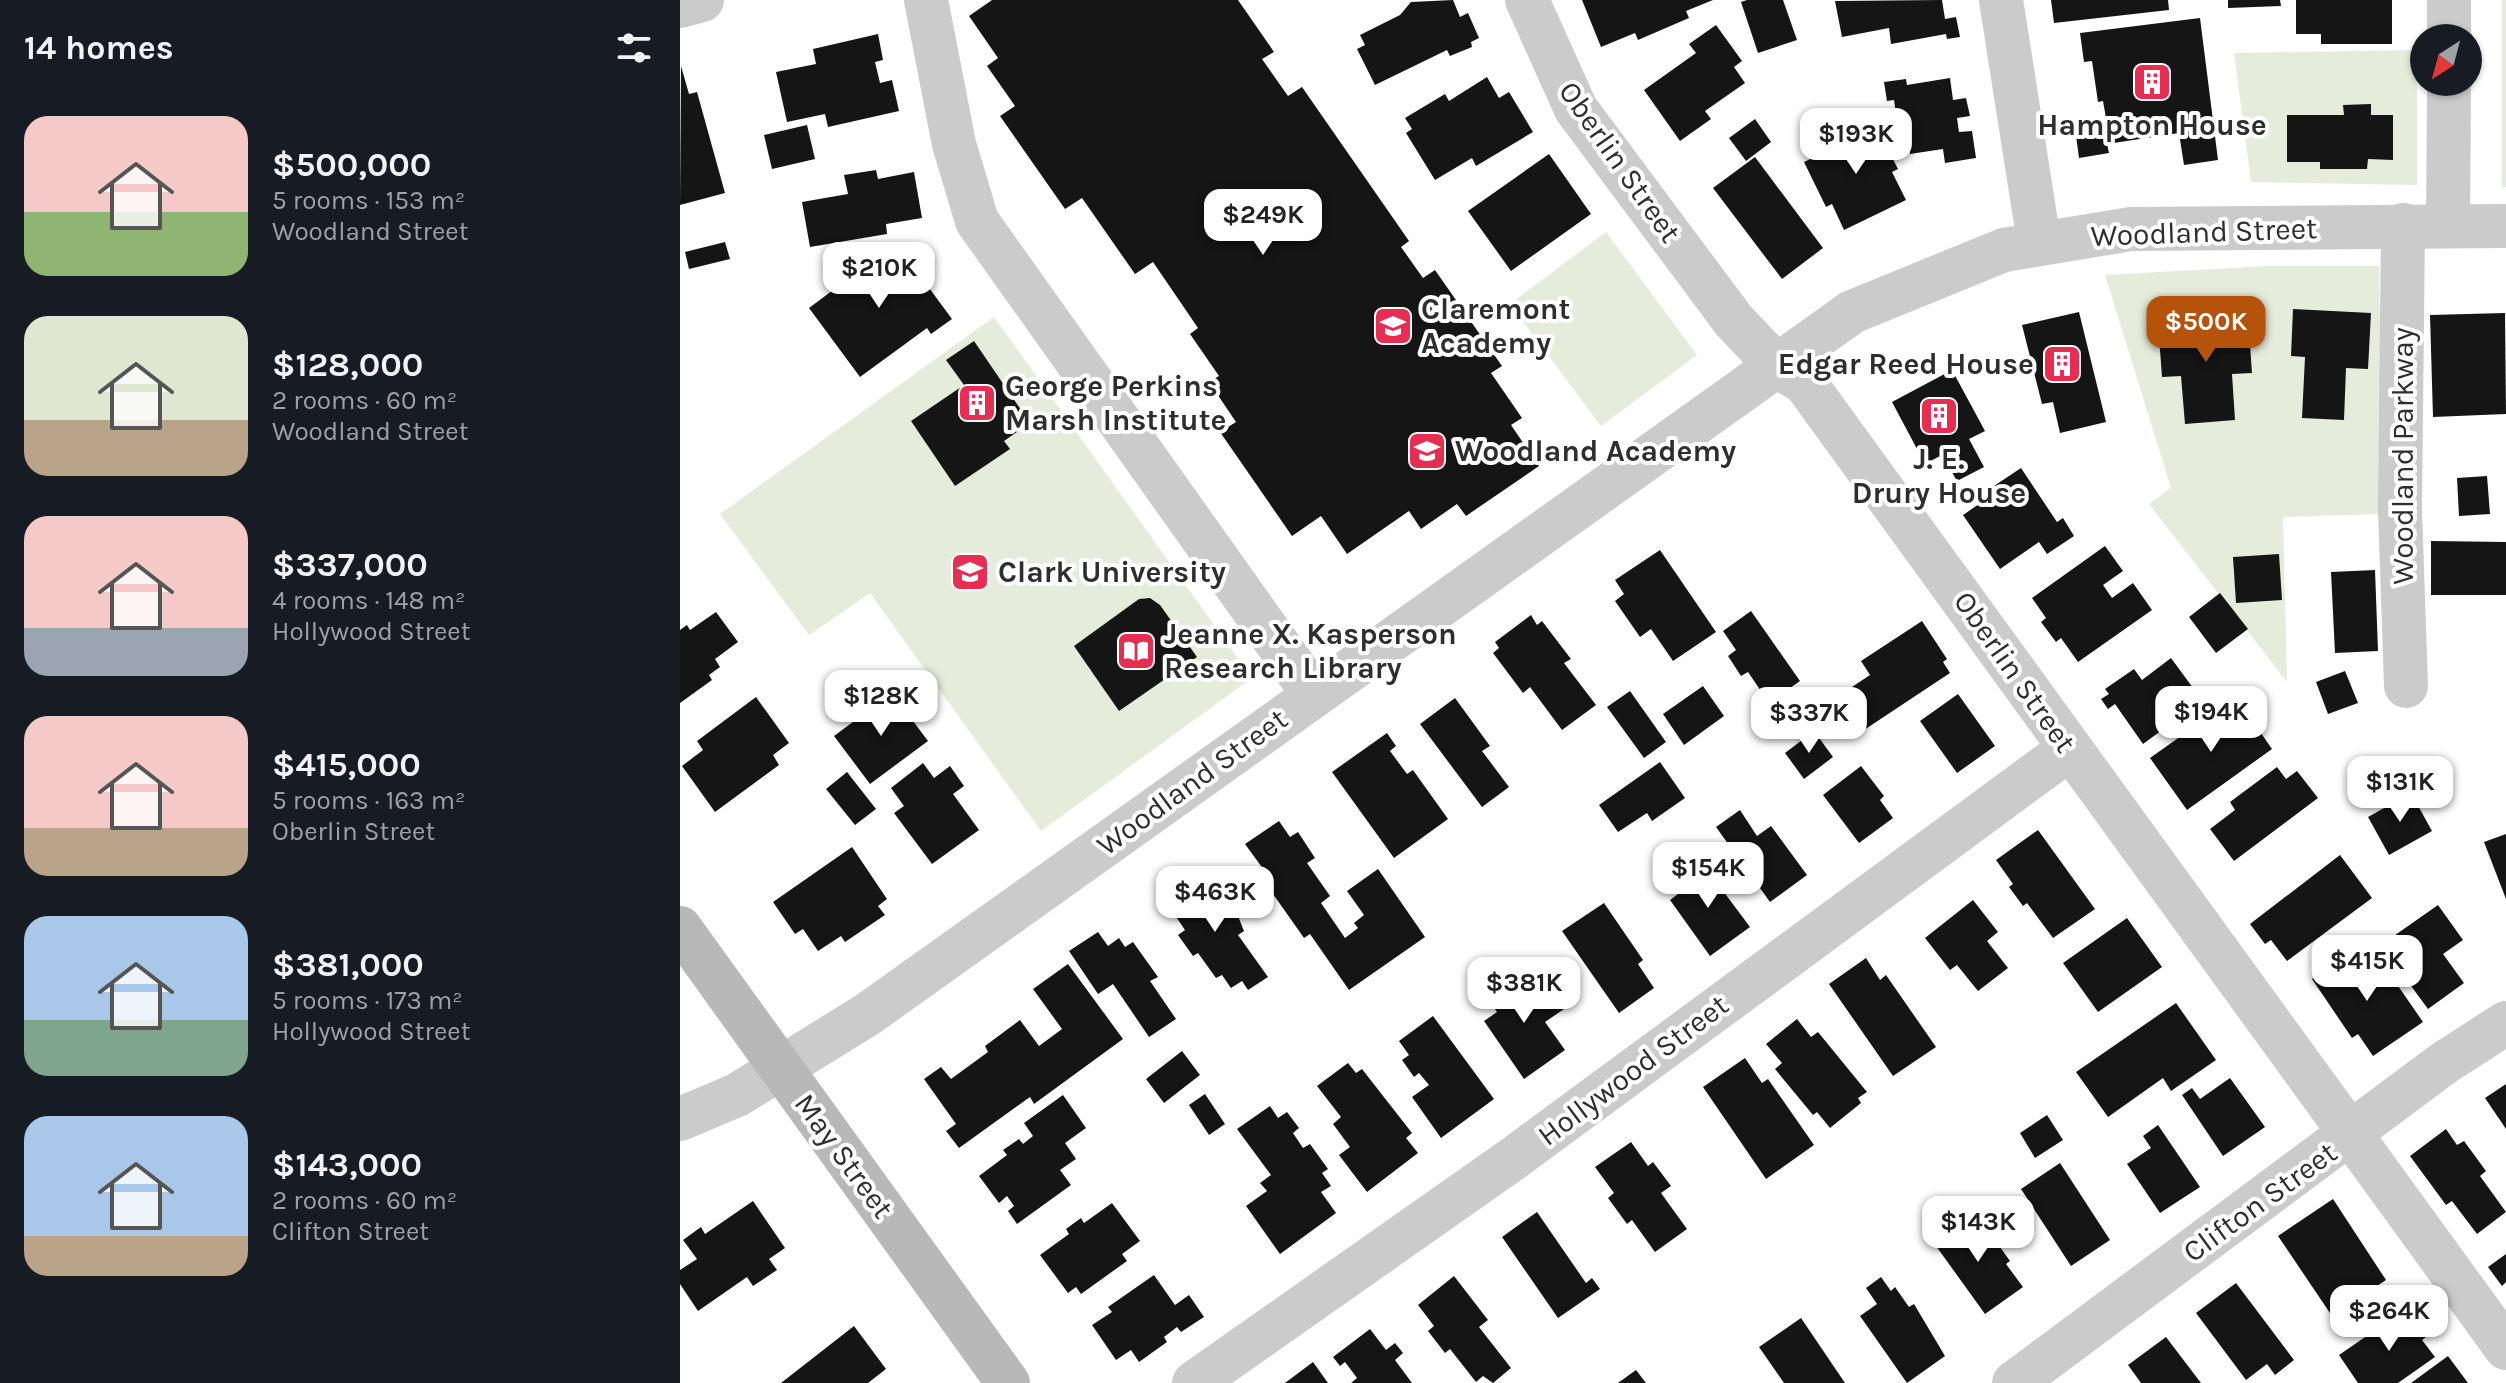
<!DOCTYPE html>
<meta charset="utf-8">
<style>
:root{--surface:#171b24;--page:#20242c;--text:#f1f3f6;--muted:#9ea1a6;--accent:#b45309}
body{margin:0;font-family:Karla,sans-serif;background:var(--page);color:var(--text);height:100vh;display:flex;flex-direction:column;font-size:30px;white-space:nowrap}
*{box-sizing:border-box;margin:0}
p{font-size:26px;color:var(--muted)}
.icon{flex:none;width:44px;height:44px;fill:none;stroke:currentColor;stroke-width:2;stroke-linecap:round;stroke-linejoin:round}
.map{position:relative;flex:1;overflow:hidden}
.side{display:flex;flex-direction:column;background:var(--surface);width:680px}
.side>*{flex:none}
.needle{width:52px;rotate:216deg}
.controls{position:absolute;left:1730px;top:24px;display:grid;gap:16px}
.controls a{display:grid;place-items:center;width:72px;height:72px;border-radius:50%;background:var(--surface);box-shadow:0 2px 6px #0004;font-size:40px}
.price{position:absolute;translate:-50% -68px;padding:0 18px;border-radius:16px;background:#fff;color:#222;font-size:26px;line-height:52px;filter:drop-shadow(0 2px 4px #0008)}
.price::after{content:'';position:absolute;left:50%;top:48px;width:24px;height:18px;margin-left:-12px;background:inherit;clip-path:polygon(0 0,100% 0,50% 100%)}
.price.current{background:var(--accent);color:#fff}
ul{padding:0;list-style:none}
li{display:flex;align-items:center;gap:24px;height:200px;padding:0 24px}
li span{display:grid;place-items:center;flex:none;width:224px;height:160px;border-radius:24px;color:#555}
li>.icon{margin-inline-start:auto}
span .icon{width:96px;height:96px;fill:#fffc;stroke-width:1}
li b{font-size:34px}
h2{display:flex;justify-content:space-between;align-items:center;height:96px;padding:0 24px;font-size:34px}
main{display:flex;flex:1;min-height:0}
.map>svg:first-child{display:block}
.green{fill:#e6ecdb}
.building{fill:#151515}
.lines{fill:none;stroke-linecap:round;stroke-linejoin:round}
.street{stroke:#cbcbcb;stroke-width:44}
.secondary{stroke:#b8b8b8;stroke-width:44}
.labels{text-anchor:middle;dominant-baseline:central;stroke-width:8;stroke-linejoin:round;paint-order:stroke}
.poi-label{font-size:30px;font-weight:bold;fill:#2e2e2e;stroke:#fff;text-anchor:start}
.street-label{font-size:30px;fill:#2e2e2e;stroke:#fff}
</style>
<main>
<section class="side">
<h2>14 homes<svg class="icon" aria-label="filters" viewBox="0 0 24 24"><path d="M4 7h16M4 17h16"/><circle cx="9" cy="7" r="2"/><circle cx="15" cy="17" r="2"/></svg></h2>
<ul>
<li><span style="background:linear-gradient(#f6c9c9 60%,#8fb573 0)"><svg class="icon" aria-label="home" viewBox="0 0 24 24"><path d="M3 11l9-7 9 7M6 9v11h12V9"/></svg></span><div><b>$500,000</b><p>5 rooms · 153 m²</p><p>Woodland Street</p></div></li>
<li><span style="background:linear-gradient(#dfe7d0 65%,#b9a48a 0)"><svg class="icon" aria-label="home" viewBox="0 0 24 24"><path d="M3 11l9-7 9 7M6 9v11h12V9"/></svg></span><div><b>$128,000</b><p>2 rooms · 60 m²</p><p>Woodland Street</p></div></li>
<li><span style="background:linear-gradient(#f6c9c9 70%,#9aa5b1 0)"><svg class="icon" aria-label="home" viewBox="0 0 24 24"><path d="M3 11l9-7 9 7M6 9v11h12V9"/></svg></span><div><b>$337,000</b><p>4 rooms · 148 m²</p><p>Hollywood Street</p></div></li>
<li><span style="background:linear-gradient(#f6c9c9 70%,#b9a48a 0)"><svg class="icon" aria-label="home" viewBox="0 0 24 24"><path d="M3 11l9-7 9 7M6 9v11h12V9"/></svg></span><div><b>$415,000</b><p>5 rooms · 163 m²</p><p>Oberlin Street</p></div></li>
<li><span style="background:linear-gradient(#a9c7e8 65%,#7fa58c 0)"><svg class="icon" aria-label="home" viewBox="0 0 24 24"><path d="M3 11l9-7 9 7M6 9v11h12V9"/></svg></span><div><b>$381,000</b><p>5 rooms · 173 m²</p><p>Hollywood Street</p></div></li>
<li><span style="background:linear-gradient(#a9c7e8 75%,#b9a48a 0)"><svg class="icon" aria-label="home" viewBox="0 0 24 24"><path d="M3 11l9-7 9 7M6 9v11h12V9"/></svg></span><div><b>$143,000</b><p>2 rooms · 60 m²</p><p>Clifton Street</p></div></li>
</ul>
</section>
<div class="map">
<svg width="1826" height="1383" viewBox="0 0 1826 1383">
<rect width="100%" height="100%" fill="#fff"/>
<!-- green -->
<g class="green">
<rect x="1822" y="0" width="4" height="187"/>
<polygon points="1737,50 1737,185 1571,182 1554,53"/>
<polygon points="926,232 1017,355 921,426 830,304"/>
<polygon points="1588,266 1699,266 1703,514 1603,517 1607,682 1469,504 1491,488 1425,275"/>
<polygon points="314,317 572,678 361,831 190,593 129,635 40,514"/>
</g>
<!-- building -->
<g class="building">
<polygon points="312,0 558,0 594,52 582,59 608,96 622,87 729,241 721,247 743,278 755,270 822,366 811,373 842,418 831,425 859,466 786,516 777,504 741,529 729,511 667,554 641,516 612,536 540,432 556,422 529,382 539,376 510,334 518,328 473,262 455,274 402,198 385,209 320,116 335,106 307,66 318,58 289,16"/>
<polygon points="773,0 780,17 788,13 799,38 791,42 792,47 770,56 767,50 695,85 677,49 685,45 680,35 720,15 731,2"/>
<polygon points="902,0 1033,0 1006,11 1009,18 958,40 955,33 921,47"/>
<polygon points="1067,0 1103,0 1117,40 1078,53 1061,2"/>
<polygon points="1262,0 1265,19 1276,17 1280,37 1267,39 1266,34 1211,44 1209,28 1162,37 1155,1"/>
<polygon points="1371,0 1488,0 1489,10 1374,23"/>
<polygon points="1548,0 1600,0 1601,6 1548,8"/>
<polygon points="1616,0 1712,0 1712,44 1641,44 1641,34 1616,34"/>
<polygon points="1520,18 1538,160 1504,165 1499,133 1427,144 1429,153 1399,158 1395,128 1427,124 1423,101 1418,102 1412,61 1404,62 1400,33"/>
<polygon points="1036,25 1062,61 1054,67 1065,83 1025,111 1031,119 1000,141 964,90 1016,53 1009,44"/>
<polygon points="198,34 203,60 195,62 200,83 212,80 219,111 148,127 145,114 107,122 96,72 136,64 133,49"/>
<polygon points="1,66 9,94 17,92 45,193 0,205"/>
<polygon points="807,77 819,98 829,92 853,132 796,166 792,158 755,180 726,133 732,129 725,118 765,94 769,101"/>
<polygon points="1270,78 1273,100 1286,98 1290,116 1277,118 1279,132 1292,131 1296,158 1265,163 1263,149 1230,154 1226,126 1218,127 1214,100 1207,101 1204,82 1226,79 1227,85"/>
<polygon points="1691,104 1691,115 1713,115 1713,160 1688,159 1687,169 1640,169 1640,162 1607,162 1607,115 1664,115 1663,105"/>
<polygon points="1075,119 1091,142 1066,161 1049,138"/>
<polygon points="1164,124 1171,138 1196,126 1218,169 1212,172 1226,200 1164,230 1152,204 1146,207 1124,162 1149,150 1142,135"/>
<polygon points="127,125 135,159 92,169 84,135"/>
<polygon points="869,154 911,214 831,271 788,211"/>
<polygon points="1075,157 1143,248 1102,279 1033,188"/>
<polygon points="196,170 198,179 234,172 242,218 206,224 207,234 130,247 122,202 168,194 164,175"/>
<polygon points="45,242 50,259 9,269 5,252"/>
<polygon points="216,243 272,319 251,334 247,328 180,377 129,308"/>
<polygon points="1613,309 1691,313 1688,369 1666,368 1664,420 1622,418 1625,357 1611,356"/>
<polygon points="1399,312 1426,422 1380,433 1373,402 1362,404 1342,325"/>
<polygon points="1825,313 1826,414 1753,417 1750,315"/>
<polygon points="1568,317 1572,373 1552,374 1555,420 1505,424 1501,376 1482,377 1478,323"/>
<polygon points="294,341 350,423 324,441 330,449 275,486 231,421 284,385 266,360"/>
<polygon points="1272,370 1305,431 1289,439 1304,467 1277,481 1262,455 1245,464 1212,402"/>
<polygon points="1341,468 1377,522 1383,518 1394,536 1367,554 1359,542 1320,569 1283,515 1315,493 1311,488"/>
<polygon points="1807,476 1810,514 1779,516 1777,478"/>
<polygon points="1751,541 1826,542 1826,595 1751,595"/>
<polygon points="1425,546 1443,571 1423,585 1432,598 1453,583 1472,610 1398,662 1381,638 1376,642 1361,622 1366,618 1352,598"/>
<polygon points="980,550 1036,632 993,661 971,629 960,637 935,601 944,594 935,580"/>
<polygon points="1599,554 1602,600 1556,603 1553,557"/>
<polygon points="1695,570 1698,651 1655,653 1651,572"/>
<polygon points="1540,593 1568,629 1536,653 1509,617"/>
<polygon points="470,598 480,605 517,657 439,711 394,646 459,599"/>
<polygon points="1071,611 1120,681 1089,703 1068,672 1061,676 1048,656 1056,650 1043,631"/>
<polygon points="36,612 58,642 35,659 40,667 29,675 32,680 0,703 0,630 7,625 10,630"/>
<polygon points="851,615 857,625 862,621 891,659 884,663 916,705 882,730 850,687 843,693 813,653 819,648 815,642"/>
<polygon points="1242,621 1267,659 1263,662 1270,673 1184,730 1160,695 1190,675 1181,661"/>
<polygon points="1491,658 1527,707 1493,731 1489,725 1463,744 1435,704 1428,709 1421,699 1429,694 1425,689 1454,669 1462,680"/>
<polygon points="1665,671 1678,703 1648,714 1636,682"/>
<polygon points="1023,686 1044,716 1004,745 983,714"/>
<polygon points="950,691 986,742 964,758 927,707"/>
<polygon points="212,693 248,741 190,784 154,736"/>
<polygon points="1278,694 1315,746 1277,773 1240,721"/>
<polygon points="76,697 109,743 93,755 99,765 35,812 2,766 23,750 17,741"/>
<polygon points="1556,697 1592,749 1507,810 1470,758"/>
<polygon points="775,698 810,746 802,751 829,787 802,807 740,724"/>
<polygon points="1134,731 1153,757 1124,779 1105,753"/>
<polygon points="707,733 716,746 710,751 727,774 733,770 768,819 714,858 652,772"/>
<polygon points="980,762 1005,798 972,821 967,813 938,832 919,805"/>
<polygon points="243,763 254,778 270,766 284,786 273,794 299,830 252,864 214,813 224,806 211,788"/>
<polygon points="1181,766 1204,796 1200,800 1213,818 1179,843 1143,795"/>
<polygon points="1597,767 1606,779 1617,771 1638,798 1554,861 1530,829 1555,810 1550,802"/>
<polygon points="167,772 196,809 175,825 146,789"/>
<polygon points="1731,793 1752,831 1709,855 1688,817"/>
<polygon points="1060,810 1077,836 1091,826 1127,875 1090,902 1036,827"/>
<polygon points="599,821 610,837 618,832 635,858 627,863 650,896 641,903 665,938 678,928 674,923 684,915 667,891 698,869 745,937 669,990 630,934 624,938 576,870 581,866 565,844"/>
<polygon points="1358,830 1415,909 1373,938 1347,903 1343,906 1329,887 1333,884 1316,860"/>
<polygon points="1826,834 1826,899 1804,842"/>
<polygon points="172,847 207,899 198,906 205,915 165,942 161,936 138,951 123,929 115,934 93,902"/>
<polygon points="1660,855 1692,898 1607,961 1591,940 1585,944 1570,924"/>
<polygon points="1013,864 1020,873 1026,868 1070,927 1030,956 990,900 1006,888 997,876"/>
<polygon points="523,876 540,899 554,906 564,931 558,935 588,977 568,990 562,981 551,988 542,975 536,978 518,953 513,956 498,935 505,930 486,902 506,887 506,881 511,877 519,879"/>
<polygon points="1293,900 1318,932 1307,941 1328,968 1298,991 1277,965 1270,970 1245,938"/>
<polygon points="924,903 963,960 958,964 974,988 939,1013 882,931"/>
<polygon points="1758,905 1783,940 1763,954 1784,983 1748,1009 1701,945"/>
<polygon points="1447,918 1482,967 1418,1012 1383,963"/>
<polygon points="418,932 428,946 439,938 445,947 453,942 478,977 470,981 496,1019 469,1037 433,984 418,994 389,951"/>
<polygon points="1676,949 1703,987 1714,980 1743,1022 1693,1056 1678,1034 1672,1038 1632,979"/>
<polygon points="1186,958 1200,980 1206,975 1256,1047 1213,1076 1149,984"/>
<polygon points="388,964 443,1039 354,1104 350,1097 279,1148 266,1131 276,1124 244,1079 261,1067 271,1079 308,1052 305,1046 340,1020 359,1046 382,1029 353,989"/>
<polygon points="834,974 853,1000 869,989 884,1009 865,1022 885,1050 844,1079 804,1021 817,1012 805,995"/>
<polygon points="1496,1003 1536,1060 1491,1091 1483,1078 1428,1117 1396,1072"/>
<polygon points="753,1016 814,1099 761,1138 732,1097 749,1085 739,1073 734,1077 722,1060 729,1055 719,1041"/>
<polygon points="1117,1019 1131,1037 1138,1032 1187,1092 1178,1098 1181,1103 1150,1128 1137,1112 1133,1115 1095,1069 1102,1063 1086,1044"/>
<polygon points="502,1051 520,1075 484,1103 466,1079"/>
<polygon points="1065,1058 1082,1083 1088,1079 1134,1145 1086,1179 1023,1087"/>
<polygon points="668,1063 676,1073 682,1069 732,1133 726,1138 738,1153 687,1192 659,1155 670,1147 653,1124 661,1117 637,1086"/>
<polygon points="1550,1078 1585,1127 1543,1156 1502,1095 1512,1088 1520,1099"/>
<polygon points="1826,1084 1826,1129 1805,1098"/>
<polygon points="525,1094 545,1124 529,1135 509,1105"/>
<polygon points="383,1095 406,1128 385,1143 396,1159 380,1170 391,1185 337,1224 328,1211 334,1206 327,1196 319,1203 299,1176 327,1155 323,1150 339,1139 343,1144 353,1136 344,1123"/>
<polygon points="590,1106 598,1118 607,1112 619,1128 613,1133 623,1148 630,1144 648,1169 642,1173 651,1186 641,1192 656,1213 600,1254 566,1206 587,1191 580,1183 591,1175 557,1129"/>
<polygon points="1367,1115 1383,1140 1355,1158 1340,1133"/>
<polygon points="1478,1125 1520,1187 1480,1213 1447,1164 1471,1148 1463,1136"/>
<polygon points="1766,1129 1777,1145 1784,1141 1806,1171 1800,1176 1826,1212 1797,1234 1772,1201 1766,1205 1730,1156"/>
<polygon points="951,1142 968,1166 973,1162 991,1186 981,1193 1007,1229 975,1252 952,1220 947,1224 928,1198 934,1193 915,1167"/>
<polygon points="1380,1163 1430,1240 1391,1266 1341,1189"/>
<polygon points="1653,1199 1706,1280 1652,1316 1598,1236"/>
<polygon points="73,1201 105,1248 89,1259 97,1270 73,1286 67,1277 18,1311 0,1284 0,1270 17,1259 3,1240 21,1227 25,1234"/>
<polygon points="432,1203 460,1241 442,1254 447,1261 401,1294 396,1287 388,1293 360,1255 389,1234 386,1229 401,1218 404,1223"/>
<polygon points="857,1212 906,1283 912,1278 920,1289 878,1318 822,1237"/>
<polygon points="1278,1219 1290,1236 1305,1226 1330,1261 1326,1264 1343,1287 1305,1314 1251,1239"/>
<polygon points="1826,1254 1826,1282 1822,1286 1808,1267"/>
<polygon points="474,1275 495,1305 509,1295 524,1317 501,1332 497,1327 484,1337 487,1342 459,1362 451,1350 436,1360 412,1325 432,1312 428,1307"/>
<polygon points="774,1276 808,1320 799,1327 831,1368 813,1383 803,1376 796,1382 770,1349 765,1353 748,1331 754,1326 738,1305"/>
<polygon points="1201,1277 1211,1291 1215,1287 1229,1307 1234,1304 1265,1356 1227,1383 1180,1316 1197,1304 1186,1288"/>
<polygon points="1556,1283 1614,1360 1595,1375 1587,1364 1566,1380 1516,1313"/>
<polygon points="1720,1313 1731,1328 1741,1321 1750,1334 1742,1340 1755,1357 1718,1383 1678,1383 1659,1355"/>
<polygon points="1121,1318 1165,1383 1104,1383 1079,1347"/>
<polygon points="174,1326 206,1369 188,1383 101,1383"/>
<polygon points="690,1329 706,1350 715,1343 723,1353 715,1360 732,1383 671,1383 677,1378 665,1362 660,1366 653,1357"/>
<polygon points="1486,1337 1521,1383 1461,1383 1448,1365"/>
<polygon points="1768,1356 1788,1383 1731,1383"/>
<polygon points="633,1362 648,1383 605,1383"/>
<polygon points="956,1370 966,1383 938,1383"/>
</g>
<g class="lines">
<!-- street -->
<g class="street">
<polyline points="246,0 274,144 297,221 634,695"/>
<polyline points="847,0 896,109 1054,321 1096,365 1125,383 1826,1348"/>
<polyline points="1321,0 1359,242"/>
<polyline points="0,6 22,0"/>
<polyline points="1769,38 1769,0"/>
<polyline points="1723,225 1720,510 1726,686"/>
<polyline points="1768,226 1769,82"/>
<polyline points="0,1119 57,1095 188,1014 1172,312 1324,250 1451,229 1826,226"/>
<polyline points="514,1383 834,1158 1388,750"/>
<polyline points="1334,1383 1764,1063 1826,1023"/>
</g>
<!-- secondary -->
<polyline class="secondary" points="0,928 328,1383"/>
</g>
<!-- icons -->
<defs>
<symbol id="building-square" viewBox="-11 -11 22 22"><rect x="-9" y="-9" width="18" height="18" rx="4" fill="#e82d52" stroke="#fff"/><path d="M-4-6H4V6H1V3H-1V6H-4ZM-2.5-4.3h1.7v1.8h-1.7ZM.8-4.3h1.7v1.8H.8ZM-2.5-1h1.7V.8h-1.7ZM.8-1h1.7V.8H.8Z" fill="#fff"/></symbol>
<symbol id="school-square" viewBox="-11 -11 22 22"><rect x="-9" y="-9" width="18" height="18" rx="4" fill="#e82d52" stroke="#fff"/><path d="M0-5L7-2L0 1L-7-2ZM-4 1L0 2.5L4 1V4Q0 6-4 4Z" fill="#fff"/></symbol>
<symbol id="university-square" viewBox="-11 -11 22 22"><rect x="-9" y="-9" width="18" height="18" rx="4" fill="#e82d52" stroke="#fff"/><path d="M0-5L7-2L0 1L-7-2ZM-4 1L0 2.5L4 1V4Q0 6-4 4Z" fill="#fff"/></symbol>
<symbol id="library-square" viewBox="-11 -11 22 22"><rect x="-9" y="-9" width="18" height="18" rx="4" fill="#e82d52" stroke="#fff"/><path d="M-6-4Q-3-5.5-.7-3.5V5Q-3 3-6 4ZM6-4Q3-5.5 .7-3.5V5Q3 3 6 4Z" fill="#fff"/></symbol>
</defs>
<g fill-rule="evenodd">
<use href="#building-square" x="1450" y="60" width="44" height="44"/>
<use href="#school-square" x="691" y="304" width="44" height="44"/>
<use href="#building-square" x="1360" y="342" width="44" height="44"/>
<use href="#building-square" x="275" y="381" width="44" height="44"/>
<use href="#building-square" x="1237" y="394" width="44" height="44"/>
<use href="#school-square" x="725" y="429" width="44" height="44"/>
<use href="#university-square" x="268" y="550" width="44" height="44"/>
<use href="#library-square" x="434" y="629" width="44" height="44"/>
</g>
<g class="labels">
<!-- poi labels -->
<g class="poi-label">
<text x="1472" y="125" text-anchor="middle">Hampton House</text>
<text x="741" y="309">Claremont<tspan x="741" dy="34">Academy</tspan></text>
<text x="1354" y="364" text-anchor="end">Edgar Reed House</text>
<text x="325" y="386">George Perkins<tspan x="325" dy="34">Marsh Institute</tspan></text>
<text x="775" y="451">Woodland Academy</text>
<text x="1259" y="459" text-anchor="middle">J. E.<tspan x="1259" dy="34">Drury House</tspan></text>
<text x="318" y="572">Clark University</text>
<text x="484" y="634">Jeanne X. Kasperson<tspan x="484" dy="34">Research Library</tspan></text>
</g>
<!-- street labels -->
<g class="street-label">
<text transform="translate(940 162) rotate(55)">Oberlin Street</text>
<text transform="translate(1524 232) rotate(-2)">Woodland Street</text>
<text transform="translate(1723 456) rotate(-90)">Woodland Parkway</text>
<text transform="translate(1335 672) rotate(55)">Oberlin Street</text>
<text transform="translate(512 782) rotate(-36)">Woodland Street</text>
<text transform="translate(953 1070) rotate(-37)">Hollywood Street</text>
<text transform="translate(164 1156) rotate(54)">May Street</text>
<text transform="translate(1580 1202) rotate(-36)">Clifton Street</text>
</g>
</g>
</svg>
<div class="controls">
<a><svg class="needle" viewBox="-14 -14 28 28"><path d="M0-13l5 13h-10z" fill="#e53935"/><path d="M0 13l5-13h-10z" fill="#9ea1a6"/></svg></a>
</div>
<b class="price" style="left:1176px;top:176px">$193K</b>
<b class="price" style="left:583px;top:257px">$249K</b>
<b class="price" style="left:199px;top:310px">$210K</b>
<b class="price current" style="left:1526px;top:364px">$500K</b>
<b class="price" style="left:201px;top:738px">$128K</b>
<b class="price" style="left:1531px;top:754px">$194K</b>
<b class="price" style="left:1129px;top:755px">$337K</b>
<b class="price" style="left:1720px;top:824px">$131K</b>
<b class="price" style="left:1028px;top:910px">$154K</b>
<b class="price" style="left:535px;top:934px">$463K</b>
<b class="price" style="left:1687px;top:1003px">$415K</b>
<b class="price" style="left:844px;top:1025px">$381K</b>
<b class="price" style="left:1298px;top:1264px">$143K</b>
<b class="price" style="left:1709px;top:1353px">$264K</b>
</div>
</main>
